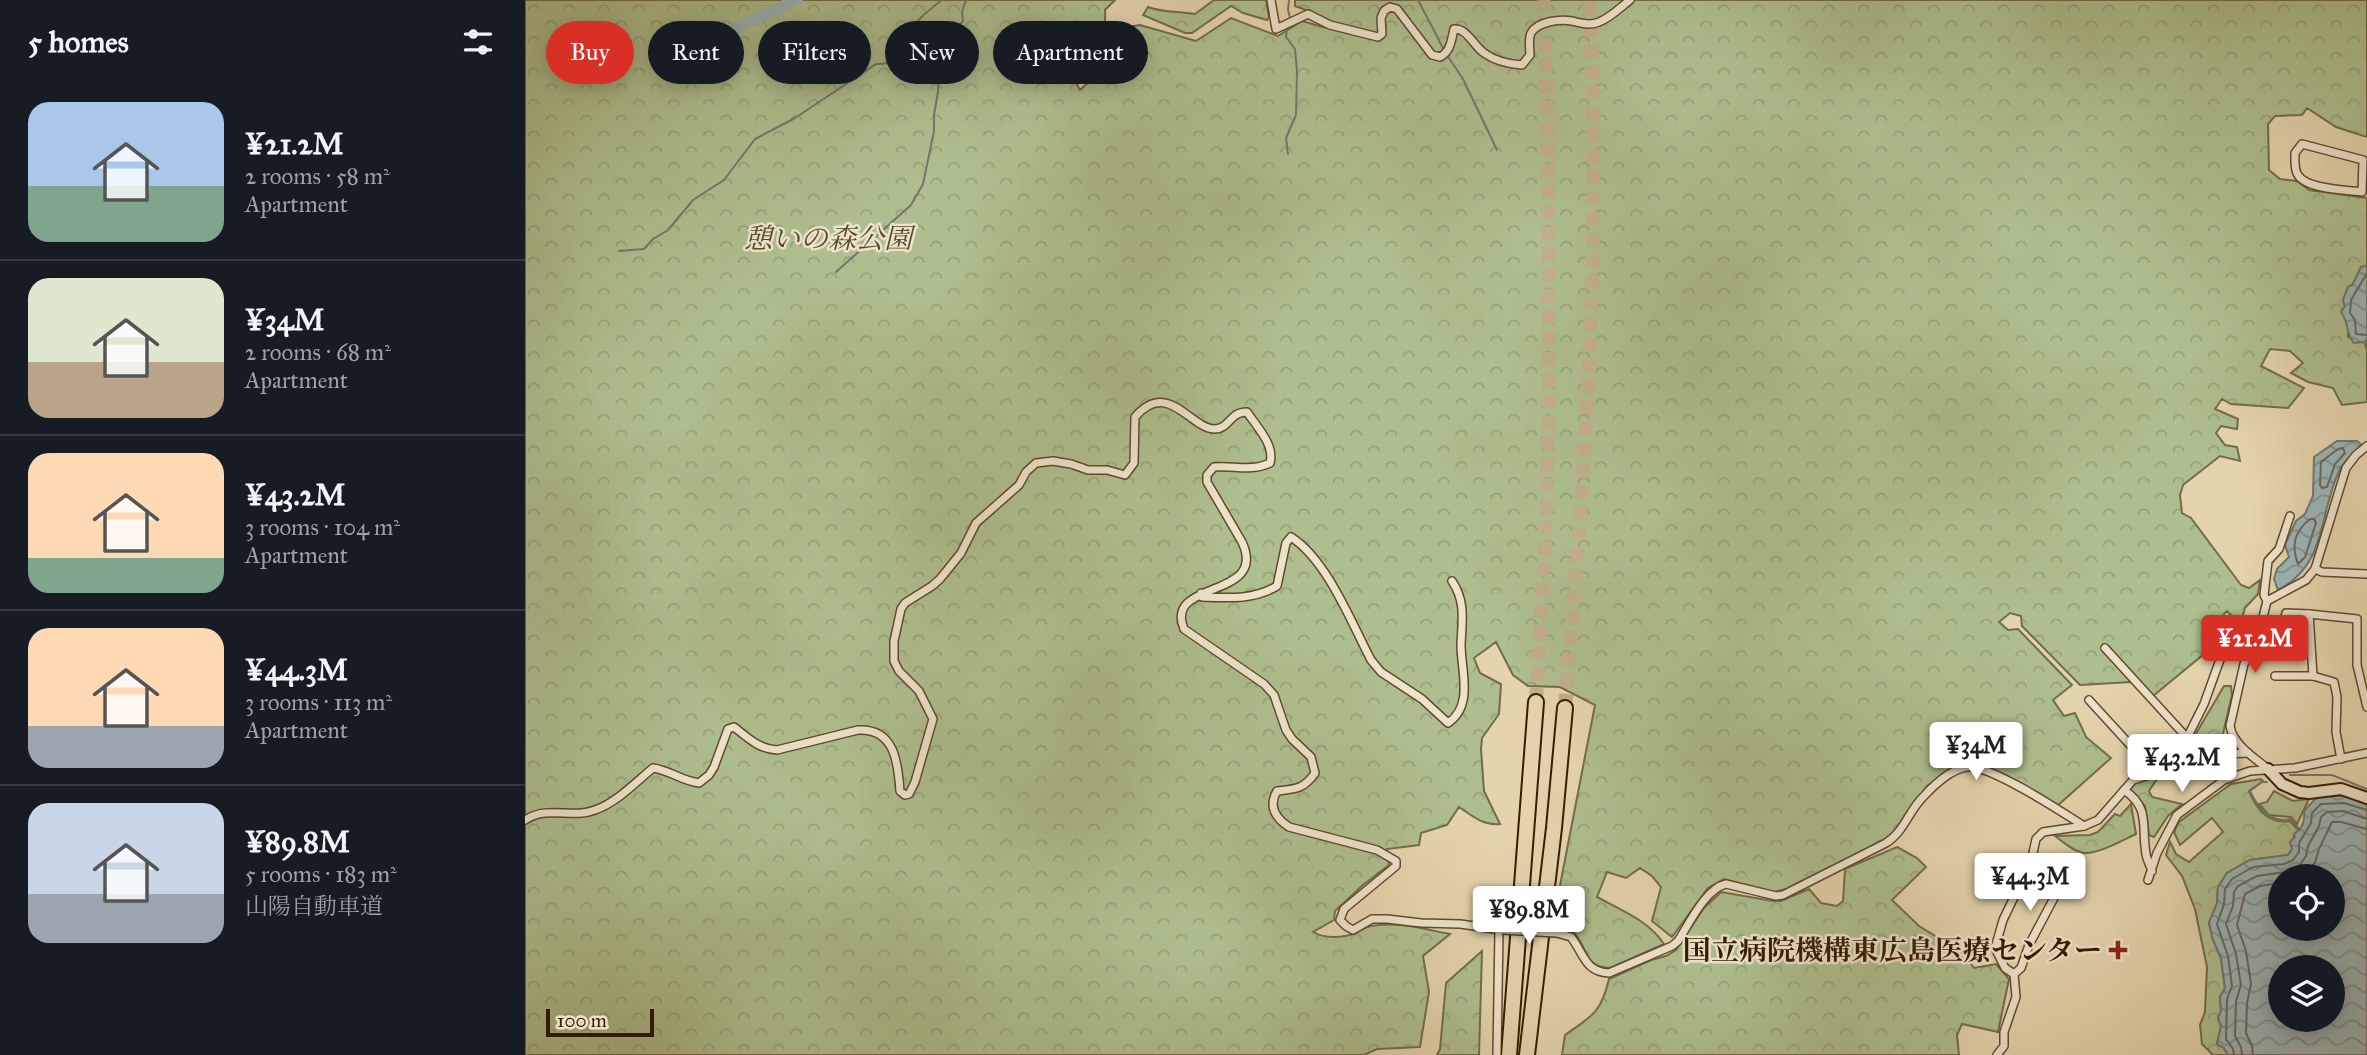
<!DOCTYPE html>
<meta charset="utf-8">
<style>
:root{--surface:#171b24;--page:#20242c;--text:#f1f3f6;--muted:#9ea1a6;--line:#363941;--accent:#d93025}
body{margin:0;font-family:"IM FELL Great Primer","Noto Serif JP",serif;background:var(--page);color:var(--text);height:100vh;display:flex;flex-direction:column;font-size:26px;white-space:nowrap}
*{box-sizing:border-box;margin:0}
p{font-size:23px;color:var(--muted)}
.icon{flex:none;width:38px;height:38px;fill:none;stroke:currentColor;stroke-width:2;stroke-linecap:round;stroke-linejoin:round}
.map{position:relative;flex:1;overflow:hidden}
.side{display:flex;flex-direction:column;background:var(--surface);width:525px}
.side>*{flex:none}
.hud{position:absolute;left:21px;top:21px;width:665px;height:63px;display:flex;gap:14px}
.buttons{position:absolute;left:1743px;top:864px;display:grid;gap:14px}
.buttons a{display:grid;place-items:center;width:77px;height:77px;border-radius:50%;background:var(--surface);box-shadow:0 4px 18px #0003;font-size:35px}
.scale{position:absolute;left:21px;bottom:18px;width:108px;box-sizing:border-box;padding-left:7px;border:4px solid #351b01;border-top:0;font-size:19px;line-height:24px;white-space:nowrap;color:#351b01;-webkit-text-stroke:5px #ede3ca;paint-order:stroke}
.price{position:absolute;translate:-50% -60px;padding:0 16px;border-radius:7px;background:#fff;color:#222;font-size:23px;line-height:46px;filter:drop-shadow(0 2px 4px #0008)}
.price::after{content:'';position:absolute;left:50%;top:42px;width:21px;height:16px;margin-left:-10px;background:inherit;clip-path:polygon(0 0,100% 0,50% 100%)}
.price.selected{background:var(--accent);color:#fff}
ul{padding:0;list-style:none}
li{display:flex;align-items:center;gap:21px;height:175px;padding:0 28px}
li+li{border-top:2px solid var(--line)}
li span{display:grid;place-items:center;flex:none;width:196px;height:140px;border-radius:21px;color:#555}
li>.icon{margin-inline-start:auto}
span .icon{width:84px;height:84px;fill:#fffc;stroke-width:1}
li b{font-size:30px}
h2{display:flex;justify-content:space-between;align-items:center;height:84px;padding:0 28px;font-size:30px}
.chip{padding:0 24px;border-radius:32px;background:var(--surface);box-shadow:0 4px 18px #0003;font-size:24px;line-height:63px}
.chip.selected{background:var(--accent);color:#fff}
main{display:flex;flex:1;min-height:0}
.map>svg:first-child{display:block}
.green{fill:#aebe8e;stroke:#726c48;stroke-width:2}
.forest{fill:url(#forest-crowns);stroke:#726c48;stroke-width:2}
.water{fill:url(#water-waves);stroke:#72776e;stroke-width:2;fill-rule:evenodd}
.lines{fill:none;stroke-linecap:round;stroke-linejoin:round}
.shore{stroke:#68685c;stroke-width:2}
.stream{stroke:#72776e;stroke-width:2}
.river{stroke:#9bb5b6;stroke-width:12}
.highway-tunnel{stroke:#c1af8b;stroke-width:14;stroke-dasharray:14 7;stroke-linecap:butt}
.street-casing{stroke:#61492c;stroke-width:10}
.secondary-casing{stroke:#351b01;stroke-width:14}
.highway-casing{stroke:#351b01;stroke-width:18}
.street{stroke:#ede3ca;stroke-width:7}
.secondary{stroke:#ede3ca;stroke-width:10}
.highway{stroke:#e4d4ad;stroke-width:14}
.street-bridge-casing{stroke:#61492c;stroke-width:10;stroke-linecap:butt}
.street-bridge{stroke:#ede3ca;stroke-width:7}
.poi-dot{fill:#8f2418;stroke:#ede3ca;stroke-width:2.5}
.labels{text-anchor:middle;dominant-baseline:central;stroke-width:5;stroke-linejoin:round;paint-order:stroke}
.park-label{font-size:28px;font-style:italic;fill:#594c2b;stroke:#ede3ca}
.poi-label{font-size:28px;font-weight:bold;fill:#351b01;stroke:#ede3ca;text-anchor:end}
</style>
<main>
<section class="side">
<h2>5 homes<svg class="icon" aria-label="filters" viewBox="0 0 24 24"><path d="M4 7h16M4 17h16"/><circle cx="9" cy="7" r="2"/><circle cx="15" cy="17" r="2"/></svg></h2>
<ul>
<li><span style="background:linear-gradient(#a9c7e8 60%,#7fa58c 0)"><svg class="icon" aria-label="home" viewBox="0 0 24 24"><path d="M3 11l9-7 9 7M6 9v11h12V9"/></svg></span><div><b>¥21.2M</b><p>2 rooms · 58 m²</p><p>Apartment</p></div></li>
<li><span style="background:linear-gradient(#dfe7d0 60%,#b9a48a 0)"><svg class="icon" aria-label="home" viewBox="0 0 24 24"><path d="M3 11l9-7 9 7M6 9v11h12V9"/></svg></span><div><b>¥34M</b><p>2 rooms · 68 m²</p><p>Apartment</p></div></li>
<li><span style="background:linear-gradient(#ffd9b3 75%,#7fa58c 0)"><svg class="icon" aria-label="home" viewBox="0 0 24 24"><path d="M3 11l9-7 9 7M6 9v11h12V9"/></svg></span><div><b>¥43.2M</b><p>3 rooms · 104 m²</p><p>Apartment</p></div></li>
<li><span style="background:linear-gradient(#ffd9b3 70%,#9aa5b1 0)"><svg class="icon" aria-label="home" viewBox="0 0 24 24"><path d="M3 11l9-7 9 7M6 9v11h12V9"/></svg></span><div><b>¥44.3M</b><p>3 rooms · 113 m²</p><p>Apartment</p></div></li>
<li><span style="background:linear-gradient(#c9d6e8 65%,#9aa5b1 0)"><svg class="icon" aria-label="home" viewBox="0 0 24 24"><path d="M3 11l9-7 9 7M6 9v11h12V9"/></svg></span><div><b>¥89.8M</b><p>5 rooms · 183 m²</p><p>山陽自動車道</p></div></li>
</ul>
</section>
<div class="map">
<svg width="1842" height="1055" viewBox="0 0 1842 1055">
<defs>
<pattern id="forest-crowns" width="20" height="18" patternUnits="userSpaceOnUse" patternTransform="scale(1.75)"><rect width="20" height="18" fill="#aebe8e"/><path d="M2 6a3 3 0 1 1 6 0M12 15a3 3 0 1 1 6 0" fill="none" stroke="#96a379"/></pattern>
<pattern id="water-waves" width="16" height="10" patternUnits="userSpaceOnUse" patternTransform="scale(1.75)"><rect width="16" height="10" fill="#9bb5b6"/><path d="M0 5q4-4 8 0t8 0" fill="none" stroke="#7f9292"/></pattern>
</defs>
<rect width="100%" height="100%" fill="#e4d4ad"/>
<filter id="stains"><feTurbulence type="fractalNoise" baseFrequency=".00286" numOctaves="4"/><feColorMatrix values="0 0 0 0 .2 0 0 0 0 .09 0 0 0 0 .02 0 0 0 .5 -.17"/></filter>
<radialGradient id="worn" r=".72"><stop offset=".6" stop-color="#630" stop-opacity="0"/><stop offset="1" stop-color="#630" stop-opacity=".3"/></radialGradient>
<!-- green -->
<polygon class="green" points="1749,791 1768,801 1784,799 1772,824 1766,817 1744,815 1734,804 1742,802"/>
<!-- forest -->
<g class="forest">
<path d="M0 0H590L580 10C582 39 571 61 550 81L555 90 574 73 597 28 615 25 671 41 706 18 753 36 777 21 798 27 789 13 770 6V0H1842V137L1811 127 1782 108 1777 115 1750 116 1743 124 1744 170 1755 179 1772 181 1784 190 1842 198V266L1836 267 1828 284 1823 287 1818 300 1823 322V337L1839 342 1842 339V402L1817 405 1808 388 1783 382 1766 373 1778 363 1765 351 1745 349 1736 366 1779 388 1763 408 1706 404 1697 399 1690 409 1713 419 1712 429 1696 426 1691 433 1700 445 1712 447 1715 461 1695 456 1658 485 1655 495 1657 513 1666 518 1716 585 1724 588 1735 580 1733 594 1720 608 1715 625 1702 611 1677 638 1685 649 1628 696 1607 682 1555 685 1497 626 1496 616 1485 613 1474 622 1483 630 1493 629 1547 685 1528 700 1539 716 1550 713 1561 737 1586 758 1531 807 1453 766 1440 762 1402 786 1368 836 1261 889 1249 892 1199 879 1183 888 1147 937 1127 921 1136 887 1127 876 1115 868 1101 878 1082 872 1072 897C1096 910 1124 921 1139 944L1085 968C1059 968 1063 948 1050 934 1046 929 1037 925 1031 921L1033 896 1070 705 1035 687 1003 686 988 675 971 642 949 658 955 673 976 684 974 714 957 738 956 749 959 791 975 824C959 826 947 816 934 807L922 825 896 833 894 845 862 849 864 865 838 885 810 911 809 920 788 932C800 939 818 938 831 933 837 930 840 927 846 926 872 921 899 929 925 934L898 956 904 992 895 1047 852 1049 839 1055H0Z"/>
<path d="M689 0H741L744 17 742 20 718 13 706 6 667 33H660L618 15 623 7C639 13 654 11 670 14Z"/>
<polygon points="1699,686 1706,686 1707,695 1694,751 1681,750 1671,743 1669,737"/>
<polygon points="1622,779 1632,779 1624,791 1627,797 1657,804 1643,816 1629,837 1624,835 1620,806 1605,791 1605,788 1610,783"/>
<path d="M1736 779 1738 781 1724 791C1732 810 1743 824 1765 821L1774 831 1769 834 1767 849 1763 855 1725 860 1702 873 1693 887 1692 903 1684 923 1688 940 1696 958 1700 988 1695 997 1696 1011 1693 1018 1696 1026 1692 1044 1699 1048 1703 1055H1688L1677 1044 1675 1025 1680 1012 1682 967 1670 909 1657 876 1641 855 1645 842 1651 854 1664 862 1698 832 1687 818 1655 845 1649 832 1654 822 1706 784Z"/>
<path d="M1606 804 1611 834C1598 840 1574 854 1559 853 1549 852 1538 842 1530 836L1565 835 1573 832 1590 814 1595 816Z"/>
<path d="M1372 847 1392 858 1401 867 1367 900 1394 926 1438 953 1449 968 1471 964 1484 979 1473 1032 1437 1024 1432 1035 1434 1055H1037L1040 1035C1067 1016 1076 1013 1084 979L1126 960 1141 956 1151 950 1179 908 1196 892 1248 901H1256L1284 889 1296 903 1312 906 1318 901 1320 869Z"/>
<polygon points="957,951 954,1055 912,1055 915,1049 921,983"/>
</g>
<!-- water -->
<g class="water">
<path d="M1842 266V339L1839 342 1829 343C1820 333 1825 324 1816 312L1820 306 1818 300 1823 287 1828 284 1836 267Z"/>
<path d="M1812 441H1832L1837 445C1830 452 1820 460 1815 469 1793 513 1803 565 1753 590L1749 579 1752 569 1764 557 1760 545 1771 521 1780 514 1788 496 1789 457Z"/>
<path d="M1800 796H1820L1842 805V1055H1703L1699 1048 1692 1044 1696 1026 1693 1018 1696 1011 1695 997 1700 988 1696 958 1688 940 1684 923 1692 903 1693 887 1702 873 1725 860 1763 855 1767 849 1765 842 1770 837 1769 834C1778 828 1780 821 1779 811L1792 797ZM1755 877H1808V929H1755ZM1755 968H1808V1020H1755Z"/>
</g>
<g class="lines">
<!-- shore -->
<g class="shore">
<polyline points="1842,273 1826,300 1825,313 1830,320 1831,334 1842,335"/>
<polygon points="1813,449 1818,448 1820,453 1810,464 1802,487 1797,488 1795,485 1796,462"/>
<path d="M1785 519H1789L1791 523 1780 557 1773 564C1766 546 1769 532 1785 519Z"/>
<polyline points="1777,877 1790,863 1794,849 1807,822 1816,822 1842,829"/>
<polyline points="1709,1055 1708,1049 1701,1039 1702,999 1707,986 1703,956 1692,924 1699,904 1700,889 1707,879 1728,867 1759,864 1768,860 1774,852 1774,843 1786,823 1787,813 1796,804 1819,803 1842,810"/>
<polyline points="1717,1055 1716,1047 1710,1036 1711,1001 1716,985 1711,954 1701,924 1708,906 1709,892 1713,886 1732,876 1760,872 1774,866 1781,856 1783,846 1794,826 1796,817 1802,812 1818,811 1842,819"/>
<polyline points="1728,1055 1727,1046 1721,1033 1722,1003 1726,984 1721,951 1712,925 1720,894 1735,886 1755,883"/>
</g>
<!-- stream -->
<g class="stream">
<polyline points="764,0 763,10 765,18"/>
<polyline points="893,0 919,50"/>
<polyline points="762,27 761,37 770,49 772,71 771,115 761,138 763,154"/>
<polyline points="922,55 938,79 972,150"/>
<path d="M94 251 119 249 128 239 143 230 168 200 199 180 230 139 270 118 351 64C382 65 378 44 391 23 398 14 408 7 417 0"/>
<polyline points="311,272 386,205 398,184 409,131 409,115 413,92 415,56 421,38 438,21 437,12 441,0"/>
<polyline points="1839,342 1842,351"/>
<polyline points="1765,775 1807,775 1842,789"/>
<path d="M1742 782H1737L1725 791C1733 808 1744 823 1766 819L1775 830"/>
</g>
<!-- river -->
<polyline class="river" points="160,45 204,31 272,0"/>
<!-- highway-tunnel -->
<g class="highway-tunnel">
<path d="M1011 702C1014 645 1018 588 1020 532 1027 355 1024 177 1019 0"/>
<path d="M1040 708C1060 473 1077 236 1064 0"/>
</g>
<defs>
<g id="street">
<path d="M746 0 751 29 783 14 805 25 853 37 857 34 856 18 859 11 865 7 872 9 907 55 915 57C926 51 926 41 929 29 942 28 948 45 959 53 970 61 983 64 997 65L1005 55C1005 48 1003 39 1006 33 1013 21 1035 19 1047 21 1055 23 1065 26 1074 22 1085 18 1096 7 1105 0"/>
<path d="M1777 144 1838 160 1837 192C1821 190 1781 189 1773 175 1769 170 1770 159 1770 153Z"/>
<polyline points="1790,569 1797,572 1842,574"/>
<path d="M676 593 677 597C703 598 729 600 752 586L761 543 766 537C802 560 826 622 846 660L856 672 897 699 923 723C949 706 936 670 936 645 937 620 941 602 927 581"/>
<polyline points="1742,601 1781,580 1790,569 1821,468 1831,455 1842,446"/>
<polyline points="1754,637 1761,613 1784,614"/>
<polyline points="1580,648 1665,741 1681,755"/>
<polyline points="1750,676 1788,676 1809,682 1812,697 1811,732 1816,759"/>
<polyline points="1788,676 1784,614 1832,619 1832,665 1842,707"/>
<polyline points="1564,700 1627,769 1628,773"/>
<polyline points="1651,765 1650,762 1661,752 1665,741 1664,734 1679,704 1697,654 1705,645 1705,637"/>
<path d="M1743 769C1730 758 1708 745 1705 726L1719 664 1732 641 1742 601 1739 595 1743 561 1754 549 1765 516"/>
<path d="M1599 790C1626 808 1616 827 1621 854 1622 860 1625 865 1627 871"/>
<path d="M0 820C23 805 47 819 70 810 91 803 111 782 128 768 144 770 157 781 174 783L184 775 189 767 203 729 209 727C223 738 234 749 252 750L333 730C370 728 373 763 375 791L380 795 384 794 390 782 408 719 394 691 374 671 369 661V641L376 609 380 603 407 586 415 579 436 553 451 523 494 485 501 472 511 463 528 461 546 464 563 470H582L600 475 609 463 610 417C643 379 665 428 689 429 705 429 704 412 722 412 732 427 750 445 745 463 727 472 708 465 689 467L682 475V482L717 542C744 600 638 579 659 629L739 684 749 695 761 730 767 739 786 757 790 773C779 789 771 789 752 791 743 806 750 818 764 827L852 850 871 861V866L819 909 815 920 821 926 828 930 847 919H862L896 923 935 924 977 930"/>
<polyline points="1623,880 1632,853 1652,815 1699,780 1725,771 1770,768 1842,753"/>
<path d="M1032 933 1046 937C1059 954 1060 972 1084 973L1147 946 1153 941C1164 924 1181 888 1201 884L1251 896 1258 895 1361 843C1379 832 1383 812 1398 797 1408 786 1427 768 1443 767 1466 765 1537 812 1559 826"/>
<polyline points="1489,974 1496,968 1504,945 1539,879 1534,872 1506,862"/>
<polyline points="972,1055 974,930"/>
<polyline points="1472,1055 1479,1046 1479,1032 1491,997 1489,974 1480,968 1470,948 1478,920 1506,862 1511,839 1518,832 1559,826 1573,820 1608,780 1612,779 1681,755 1723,753"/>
</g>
<polyline id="secondary" points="1743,769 1757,784 1775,792 1784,793 1816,789 1842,798"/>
<g id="highway">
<polyline points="984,1055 1011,702"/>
<polyline points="1002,1055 1029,828 1040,708"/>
</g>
</defs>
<!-- street casing -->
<use href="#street" class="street-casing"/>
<!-- secondary casing -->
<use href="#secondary" class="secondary-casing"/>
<!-- highway casing -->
<use href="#highway" class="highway-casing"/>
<!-- street -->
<use href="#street" class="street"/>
<!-- secondary -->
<use href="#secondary" class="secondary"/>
<!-- highway -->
<use href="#highway" class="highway"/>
<defs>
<polyline id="street-bridge" points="977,930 1032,933"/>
</defs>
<!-- street-bridge casing -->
<use href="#street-bridge" class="street-bridge-casing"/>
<!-- street-bridge -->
<use href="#street-bridge" class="street-bridge"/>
</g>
<!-- markers -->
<path class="poi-dot" d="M1589.5 939.5h7v7h7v7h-7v7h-7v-7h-7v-7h7z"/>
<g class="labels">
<!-- park labels -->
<g class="park-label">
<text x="303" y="238">憩いの森公園</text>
</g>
<!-- poi labels -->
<g class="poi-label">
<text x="1577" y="950">国立病院機構東広島医療センター</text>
</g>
</g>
<rect width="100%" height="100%" filter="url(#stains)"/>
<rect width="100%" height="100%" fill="url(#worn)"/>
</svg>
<div class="buttons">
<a><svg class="icon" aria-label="locate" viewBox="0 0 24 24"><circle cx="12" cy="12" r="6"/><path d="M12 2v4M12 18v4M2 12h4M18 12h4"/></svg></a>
<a><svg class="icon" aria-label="layers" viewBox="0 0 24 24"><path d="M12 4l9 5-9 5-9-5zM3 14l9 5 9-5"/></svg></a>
</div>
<div class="scale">100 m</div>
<b class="price selected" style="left:1730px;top:675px">¥21.2M</b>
<b class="price" style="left:1451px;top:782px">¥34M</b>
<b class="price" style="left:1657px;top:794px">¥43.2M</b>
<b class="price" style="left:1505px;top:913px">¥44.3M</b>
<b class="price" style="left:1004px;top:946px">¥89.8M</b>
<div class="hud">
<a class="chip selected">Buy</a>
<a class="chip">Rent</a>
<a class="chip">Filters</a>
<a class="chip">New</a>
<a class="chip">Apartment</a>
</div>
</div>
</main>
